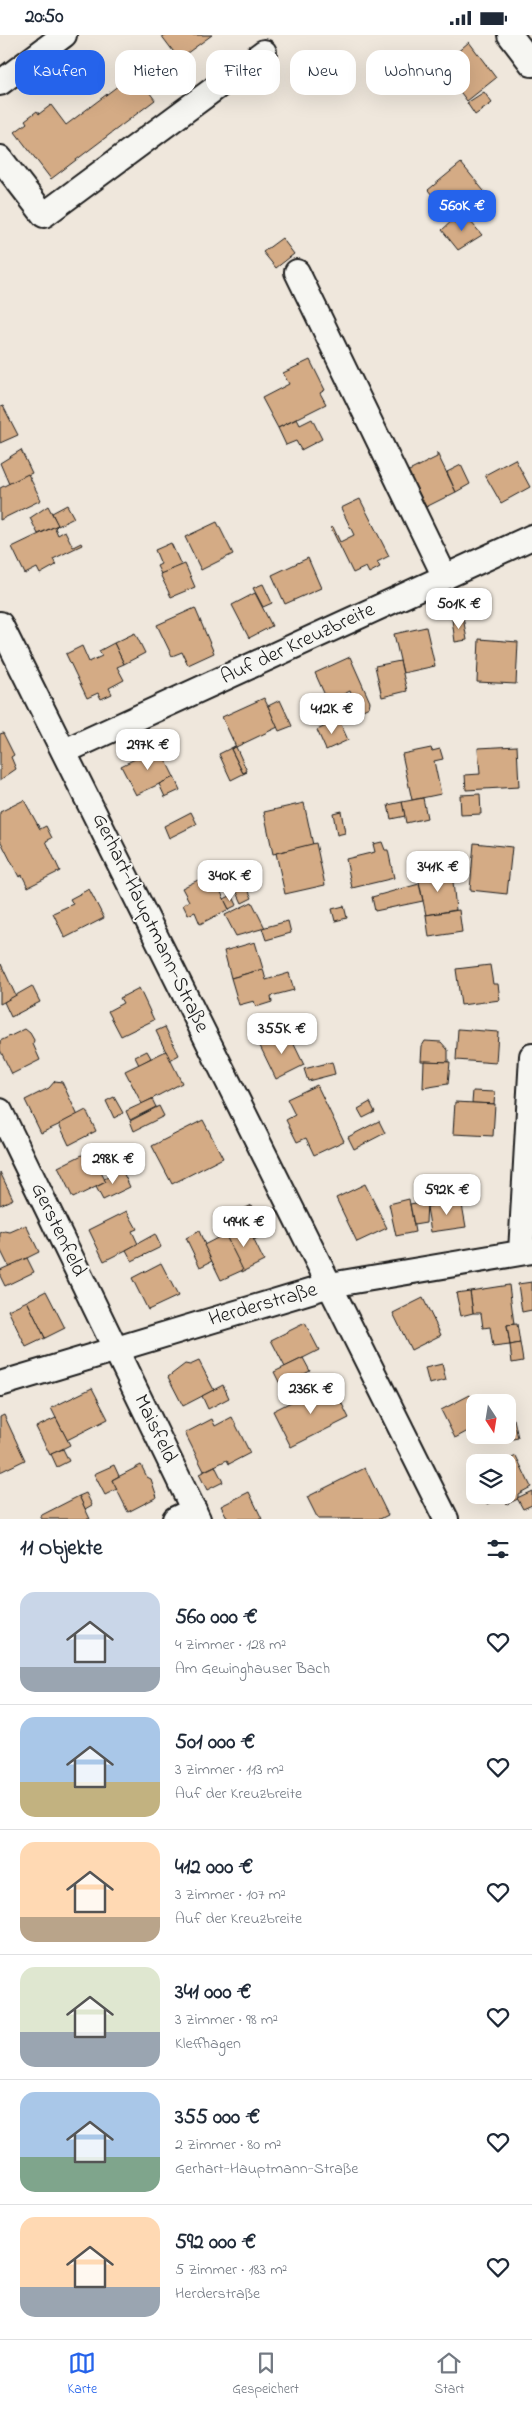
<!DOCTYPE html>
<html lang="de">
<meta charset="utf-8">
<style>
:root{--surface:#fff;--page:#f6f6f7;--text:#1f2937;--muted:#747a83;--line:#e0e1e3;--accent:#2563eb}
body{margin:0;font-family:"Indie Flower",sans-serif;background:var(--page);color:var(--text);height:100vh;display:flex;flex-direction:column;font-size:19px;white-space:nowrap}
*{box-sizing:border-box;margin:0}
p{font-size:16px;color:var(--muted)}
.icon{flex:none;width:28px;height:28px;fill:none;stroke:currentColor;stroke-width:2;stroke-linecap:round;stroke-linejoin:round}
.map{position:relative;height:1484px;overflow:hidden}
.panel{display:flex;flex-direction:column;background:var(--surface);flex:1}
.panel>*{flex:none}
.hud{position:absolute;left:15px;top:15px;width:502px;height:45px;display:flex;gap:10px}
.needle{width:32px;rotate:168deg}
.fabs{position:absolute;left:466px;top:1359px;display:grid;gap:10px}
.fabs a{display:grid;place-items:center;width:50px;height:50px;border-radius:10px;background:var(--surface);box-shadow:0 5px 20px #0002;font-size:25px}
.price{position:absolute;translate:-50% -42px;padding:0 11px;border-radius:10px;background:#fff;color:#222;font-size:16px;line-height:32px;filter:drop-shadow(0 1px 2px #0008)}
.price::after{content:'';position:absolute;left:50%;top:30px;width:15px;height:11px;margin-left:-8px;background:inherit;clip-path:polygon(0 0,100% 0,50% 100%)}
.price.current{background:var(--accent);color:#fff}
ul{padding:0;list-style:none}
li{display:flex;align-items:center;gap:15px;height:125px;padding:0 20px}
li+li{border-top:1px solid var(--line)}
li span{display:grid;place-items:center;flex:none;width:140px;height:100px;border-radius:15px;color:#555}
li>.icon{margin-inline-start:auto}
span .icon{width:60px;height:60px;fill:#fffc;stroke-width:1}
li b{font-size:21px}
h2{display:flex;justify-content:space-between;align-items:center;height:60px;padding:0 20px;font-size:21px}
.chip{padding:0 18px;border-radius:15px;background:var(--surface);box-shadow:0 5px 20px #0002;font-size:18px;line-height:45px}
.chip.current{background:var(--accent);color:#fff}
.status{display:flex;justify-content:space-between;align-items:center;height:35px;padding:0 25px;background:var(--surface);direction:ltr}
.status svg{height:14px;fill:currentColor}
.tabs{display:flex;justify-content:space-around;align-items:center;height:70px;border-top:1px solid var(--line);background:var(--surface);font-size:14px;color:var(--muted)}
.tabs a{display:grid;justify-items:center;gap:2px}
.tabs .current{color:var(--accent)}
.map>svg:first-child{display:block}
.building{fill:#d4ab85;stroke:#1c1c1c}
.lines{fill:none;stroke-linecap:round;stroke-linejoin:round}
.minor-casing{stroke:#1c1c1c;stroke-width:28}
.minor{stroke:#f6f6f2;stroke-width:24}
.labels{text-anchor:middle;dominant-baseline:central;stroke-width:4;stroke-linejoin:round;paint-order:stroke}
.street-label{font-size:21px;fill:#1c1c1c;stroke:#f6f6f2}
</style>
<div class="status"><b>20:50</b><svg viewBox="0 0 49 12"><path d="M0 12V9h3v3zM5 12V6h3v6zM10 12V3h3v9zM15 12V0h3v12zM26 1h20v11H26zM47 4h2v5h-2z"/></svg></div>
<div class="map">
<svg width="532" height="1484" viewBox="0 0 532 1484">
<rect width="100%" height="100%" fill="#efe7dc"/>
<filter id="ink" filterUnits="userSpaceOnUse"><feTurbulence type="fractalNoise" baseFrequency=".02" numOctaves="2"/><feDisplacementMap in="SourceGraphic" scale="10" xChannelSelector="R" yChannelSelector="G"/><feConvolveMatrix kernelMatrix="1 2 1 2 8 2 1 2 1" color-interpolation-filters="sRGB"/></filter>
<g filter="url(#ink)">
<!-- building -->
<g class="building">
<polygon points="161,0 212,0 179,24"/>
<polygon points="469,7 496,43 467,66 441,31"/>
<polygon points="135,38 155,65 51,144 15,97 27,88 25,85 37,76 39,79 51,70 66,90"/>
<polygon points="484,57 492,68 475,80 467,68"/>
<polygon points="461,128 488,161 455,188 428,155"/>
<polygon points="465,180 482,200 458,215 442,195 453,185 455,188"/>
<polygon points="282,203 294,219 276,233 263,217"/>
<polygon points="310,325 325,355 320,358 326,369 278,393 262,363 289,349 283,338"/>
<polygon points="3,371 18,400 0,408 0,372"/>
<polygon points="297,384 300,390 312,384 322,404 301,415 296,406 286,410 278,393"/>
<polygon points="21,415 32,438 9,449 0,428"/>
<polygon points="437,418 456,457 426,472 406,433 409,436 437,422"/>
<polygon points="515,424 530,452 501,468 485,440"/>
<polygon points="461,430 470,449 456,457 447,437"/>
<polygon points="28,439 41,465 0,485 0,453"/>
<polygon points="360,464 389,521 377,527 380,532 369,538 366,532 353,538 331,493 333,492 340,507 354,500 341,473"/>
<polygon points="67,470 74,483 58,491 52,478"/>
<polygon points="48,471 58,490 38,499 30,483"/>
<polygon points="217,487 233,519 201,535 185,502"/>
<polygon points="58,490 55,493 58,500 65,496 73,512 81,508 82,510 53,524 56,530 40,539 37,533 25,539 12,512"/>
<polygon points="171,508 181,530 161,539 157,531 161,529 155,515"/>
<polygon points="308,523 321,553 285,569 272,540"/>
<polygon points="185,529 195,552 171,562 160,539"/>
<polygon points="263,549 272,568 263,572 253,553"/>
<polygon points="255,558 272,591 249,603 232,570"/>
<polygon points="195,573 214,618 188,630 182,617 172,621 157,590"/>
<polygon points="463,582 467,605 455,607 452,584"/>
<polygon points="426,592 435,631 403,638 394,599"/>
<polygon points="135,598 145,618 124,629 114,608"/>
<polygon points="479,604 518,607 516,649 477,647"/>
<polygon points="114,608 124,629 117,632 124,645 109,653 112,659 101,664 98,658 87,663 66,619 82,611 89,627 102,621 99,616"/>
<polygon points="350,622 370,667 369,672 359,677 350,656 328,667 315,638"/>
<polygon points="400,626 407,656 382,662 375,631"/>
<polygon points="264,663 278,692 236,712 222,682"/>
<polygon points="280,665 292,691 279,696 268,671"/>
<polygon points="339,685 348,705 326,715 317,695"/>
<polygon points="3,698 14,720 11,722 16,734 0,745 0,699"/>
<polygon points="235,711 231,714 243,738 247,737 231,745 219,719"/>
<polygon points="517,711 519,752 466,755 465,740 480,739 478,713"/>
<polygon points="159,712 174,742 136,760 121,731"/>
<polygon points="236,712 247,736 243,738 231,714"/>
<polygon points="431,713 432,716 440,714 443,724 434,726 441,759 412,765 402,719"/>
<polygon points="174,742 180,755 165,762 159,749"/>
<polygon points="480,759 481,779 461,780 460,760"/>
<polygon points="423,763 427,783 406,788 402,767"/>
<polygon points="24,765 40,794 46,791 52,803 46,806 60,836 28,852 22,840 19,842 0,805 0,777"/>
<polygon points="402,767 405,781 391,784 388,770"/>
<polygon points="304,768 313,810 273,819 264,777"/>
<polygon points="341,776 345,798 337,800 333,778"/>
<polygon points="191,777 197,789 169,803 164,791"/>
<polygon points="382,807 385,815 388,815 394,843 352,853 346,824 375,817 373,809"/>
<polygon points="316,808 325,850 285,859 276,818"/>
<polygon points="474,808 512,812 507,859 470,855"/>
<polygon points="218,835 225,850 219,853 229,874 200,889 195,877 188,880 183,870 189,866 182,853"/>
<polygon points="452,837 456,875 426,880 418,842"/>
<polygon points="244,846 252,863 242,868 234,851"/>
<polygon points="419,849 423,866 375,876 372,862"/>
<polygon points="89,854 104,883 65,903 53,878 73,869 70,864"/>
<polygon points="232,860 237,870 229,874 224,864"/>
<polygon points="252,867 265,893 236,901 225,880"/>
<polygon points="344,871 347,883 335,886 332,874"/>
<polygon points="459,875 462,897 429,902 426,880"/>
<polygon points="288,886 291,898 266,905 262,893"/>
<polygon points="255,907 263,934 231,943 224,916"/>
<polygon points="1,929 16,961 0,969 0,930"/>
<polygon points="490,930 493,949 498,949 500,965 461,970 456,934"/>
<polygon points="263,934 266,945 289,938 294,955 271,961 272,967 256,972 254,966 239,970 231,943"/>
<polygon points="32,951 40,967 11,982 4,967"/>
<polygon points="139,953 154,985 121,1001 108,976 123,968 120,963"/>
<polygon points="165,992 179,1020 170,1025 156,996"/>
<polygon points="25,994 30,998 34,1005 33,1009 40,1025 12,1039 0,1015 0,1006"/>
<polygon points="458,994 498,997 496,1028 456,1025"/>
<polygon points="287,995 304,1030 276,1044 259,1009"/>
<polygon points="425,1006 441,1007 448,1015 448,1027 421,1026 422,1011"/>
<polygon points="147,1016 151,1023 139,1030 135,1022"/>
<polygon points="166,1016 182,1048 142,1069 125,1036"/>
<polygon points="424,1026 450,1027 448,1049 423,1053"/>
<polygon points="332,1027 335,1039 308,1046 304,1034"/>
<polygon points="55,1046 62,1047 78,1081 41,1098 25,1065 49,1053"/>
<polygon points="317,1050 344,1106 314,1120 306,1103 297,1107 286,1085 295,1080 287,1064"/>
<polygon points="473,1056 495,1057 494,1069 472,1068"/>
<polygon points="114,1062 123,1078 114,1083 106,1066"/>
<polygon points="152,1064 156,1072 130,1085 126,1076"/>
<polygon points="370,1067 375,1077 363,1083 358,1074"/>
<polygon points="455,1067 495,1069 493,1101 453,1099"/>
<polygon points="159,1071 164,1081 134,1096 130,1086"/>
<polygon points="86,1075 96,1096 69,1110 59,1089"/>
<polygon points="203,1085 223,1123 172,1149 152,1111"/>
<polygon points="379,1086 385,1098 354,1114 348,1102"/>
<polygon points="90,1116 106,1147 73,1163 58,1132"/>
<polygon points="122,1135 130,1152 103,1165 96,1152 106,1147 104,1144"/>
<polygon points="0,1137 13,1164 0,1170"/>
<polygon points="365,1149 387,1193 357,1207 336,1163"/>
<polygon points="409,1164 415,1197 396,1201 389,1169"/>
<polygon points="461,1164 466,1192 431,1197 427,1172"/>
<polygon points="427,1166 426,1188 414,1190 410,1169"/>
<polygon points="251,1170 265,1199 254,1205 238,1176"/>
<polygon points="127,1176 137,1194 132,1196 138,1209 104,1226 89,1195"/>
<polygon points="246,1189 264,1226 242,1237 225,1199"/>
<polygon points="26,1190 39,1217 9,1232 0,1214 0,1198 5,1196 10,1197"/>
<polygon points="199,1196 212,1226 200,1232 186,1203"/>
<polygon points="155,1199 161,1212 132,1226 126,1215"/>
<polygon points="225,1199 243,1235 221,1245 204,1210"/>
<polygon points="27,1223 34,1237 5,1251 0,1241 0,1235"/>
<polygon points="161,1228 178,1261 148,1275 132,1243"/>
<polygon points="532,1247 532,1275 522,1277 518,1249"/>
<polygon points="509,1250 514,1289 507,1290 510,1310 493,1312 490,1292 483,1293 481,1278 473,1278 470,1256"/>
<polygon points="46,1256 65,1293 45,1303 27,1266"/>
<polygon points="470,1256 473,1278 461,1281 456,1258"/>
<polygon points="423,1263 441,1300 411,1315 393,1278"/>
<polygon points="27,1266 45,1303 26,1312 8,1275"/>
<polygon points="305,1288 319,1315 285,1332 271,1305"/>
<polygon points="517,1289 520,1308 510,1310 507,1290"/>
<polygon points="520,1308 523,1326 512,1328 510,1310"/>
<polygon points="303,1323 310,1336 281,1351 274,1337"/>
<polygon points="199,1326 214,1355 183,1371 168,1342 185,1329 190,1330"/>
<polygon points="442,1329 446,1345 429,1349 425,1333"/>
<polygon points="331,1347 349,1383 291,1412 273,1376"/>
<polygon points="223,1350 229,1363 208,1374 202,1361"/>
<polygon points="92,1353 108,1384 67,1405 51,1373"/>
<polygon points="470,1360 475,1370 477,1400 471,1403 468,1396 455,1403 441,1375"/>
<polygon points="4,1380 25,1425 0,1437 0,1382"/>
<polygon points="232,1382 250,1418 229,1429 227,1425 204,1436 185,1398 212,1384 215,1391"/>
<polygon points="56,1383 70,1410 50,1420 36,1392"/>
<polygon points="514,1384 518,1403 497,1407 496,1400 508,1400 508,1385"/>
<polygon points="63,1414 69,1426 57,1432 51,1419"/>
<polygon points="516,1421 531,1452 518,1459 518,1464 507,1469 503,1461 487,1469 483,1460 508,1460 508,1428 502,1428"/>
<polygon points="114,1430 119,1441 112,1445 117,1454 105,1460 94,1439"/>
<polygon points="141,1430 147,1442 151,1444 157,1462 128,1477 112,1445"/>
<polygon points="215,1431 223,1447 207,1455 199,1439"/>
<polygon points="365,1433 388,1480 380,1484 318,1484 307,1462"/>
<polygon points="532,1456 532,1470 523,1474 517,1463"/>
<polygon points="249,1457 262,1484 228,1484 221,1471"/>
<polygon points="86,1458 92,1470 85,1474 79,1461"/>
<polygon points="79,1461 90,1484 42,1484 40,1481"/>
</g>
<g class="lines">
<defs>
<g id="minor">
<polyline points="510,0 532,29"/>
<polyline points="0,48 64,0"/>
<polyline points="0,123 44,180 264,17"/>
<polyline points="297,237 445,542"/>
<polyline points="0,589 446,1484"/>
<polyline points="65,716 532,502"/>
<polyline points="0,1076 198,1484"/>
<polyline points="521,1217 532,1021"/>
<polyline points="0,1349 330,1250 532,1216"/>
<polyline points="175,1484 194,1475"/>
</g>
</defs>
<!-- minor casing -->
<use href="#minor" class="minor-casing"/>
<!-- minor -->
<use href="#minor" class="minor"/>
</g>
</g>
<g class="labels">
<!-- street labels -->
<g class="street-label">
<text transform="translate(298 609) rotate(-25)">Auf der Kreuzbreite</text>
<text transform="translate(150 888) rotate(64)">Gerhart-Hauptmann-Straße</text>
<text transform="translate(58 1195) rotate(64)">Gerstenfeld</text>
<text transform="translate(263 1270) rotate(-16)">Herderstraße</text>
<text transform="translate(155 1394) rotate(64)">Maisfeld</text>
</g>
</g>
</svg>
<div class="fabs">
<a><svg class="needle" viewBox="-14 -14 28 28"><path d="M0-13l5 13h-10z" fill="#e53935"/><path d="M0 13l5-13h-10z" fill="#747a83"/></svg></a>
<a><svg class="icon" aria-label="layers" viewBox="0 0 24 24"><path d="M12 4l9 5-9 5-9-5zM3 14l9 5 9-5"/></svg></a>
</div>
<b class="price current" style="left:462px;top:197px">560K €</b>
<b class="price" style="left:459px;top:595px">501K €</b>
<b class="price" style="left:332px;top:700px">412K €</b>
<b class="price" style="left:148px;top:736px">297K €</b>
<b class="price" style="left:438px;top:858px">341K €</b>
<b class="price" style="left:230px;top:867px">340K €</b>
<b class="price" style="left:282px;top:1020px">355K €</b>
<b class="price" style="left:113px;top:1150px">298K €</b>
<b class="price" style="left:447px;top:1181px">592K €</b>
<b class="price" style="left:244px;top:1213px">494K €</b>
<b class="price" style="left:311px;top:1380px">236K €</b>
<div class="hud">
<a class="chip current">Kaufen</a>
<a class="chip">Mieten</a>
<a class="chip">Filter</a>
<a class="chip">Neu</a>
<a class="chip">Wohnung</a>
</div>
</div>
<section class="panel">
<h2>11 Objekte<svg class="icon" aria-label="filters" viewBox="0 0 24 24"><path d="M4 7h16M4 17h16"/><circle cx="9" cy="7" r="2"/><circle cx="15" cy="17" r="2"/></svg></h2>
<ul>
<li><span style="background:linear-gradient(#c9d6e8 75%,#9aa5b1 0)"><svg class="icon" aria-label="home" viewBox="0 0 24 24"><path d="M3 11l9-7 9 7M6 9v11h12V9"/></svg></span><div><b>560 000 €</b><p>4 Zimmer · 128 m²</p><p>Am Gewinghauser Bach</p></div><svg class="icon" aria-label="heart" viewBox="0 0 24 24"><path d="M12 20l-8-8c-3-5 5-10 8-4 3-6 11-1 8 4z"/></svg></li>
<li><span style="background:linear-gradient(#a9c7e8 65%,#c2b280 0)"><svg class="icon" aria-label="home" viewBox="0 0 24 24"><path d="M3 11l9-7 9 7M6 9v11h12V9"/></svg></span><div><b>501 000 €</b><p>3 Zimmer · 113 m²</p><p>Auf der Kreuzbreite</p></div><svg class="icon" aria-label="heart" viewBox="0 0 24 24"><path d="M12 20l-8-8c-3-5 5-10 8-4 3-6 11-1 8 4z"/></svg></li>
<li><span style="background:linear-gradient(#ffd9b3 75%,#b9a48a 0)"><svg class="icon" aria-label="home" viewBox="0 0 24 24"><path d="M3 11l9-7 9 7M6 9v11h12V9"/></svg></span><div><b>412 000 €</b><p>3 Zimmer · 107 m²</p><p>Auf der Kreuzbreite</p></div><svg class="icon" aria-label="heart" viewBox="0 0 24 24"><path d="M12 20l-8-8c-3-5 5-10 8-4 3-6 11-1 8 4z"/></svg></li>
<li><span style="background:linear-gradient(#dfe7d0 65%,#9aa5b1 0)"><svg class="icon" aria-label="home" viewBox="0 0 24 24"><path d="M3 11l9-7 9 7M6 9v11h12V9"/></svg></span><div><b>341 000 €</b><p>3 Zimmer · 98 m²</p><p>Kleffhagen</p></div><svg class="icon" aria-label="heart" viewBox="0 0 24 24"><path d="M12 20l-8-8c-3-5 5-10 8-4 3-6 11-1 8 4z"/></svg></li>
<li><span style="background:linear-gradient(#a9c7e8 65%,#7fa58c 0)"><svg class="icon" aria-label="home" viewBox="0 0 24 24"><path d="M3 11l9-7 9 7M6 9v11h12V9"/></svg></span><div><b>355 000 €</b><p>2 Zimmer · 80 m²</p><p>Gerhart-Hauptmann-Straße</p></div><svg class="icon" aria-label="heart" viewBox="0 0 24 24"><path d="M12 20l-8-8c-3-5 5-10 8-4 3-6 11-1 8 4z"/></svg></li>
<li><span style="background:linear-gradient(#ffd9b3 70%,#9aa5b1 0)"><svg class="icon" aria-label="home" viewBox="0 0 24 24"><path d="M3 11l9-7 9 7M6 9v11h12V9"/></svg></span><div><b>592 000 €</b><p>5 Zimmer · 183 m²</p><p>Herderstraße</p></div><svg class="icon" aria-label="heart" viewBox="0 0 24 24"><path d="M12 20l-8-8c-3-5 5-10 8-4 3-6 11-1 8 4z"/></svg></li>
</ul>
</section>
<nav class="tabs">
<a class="current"><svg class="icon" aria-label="map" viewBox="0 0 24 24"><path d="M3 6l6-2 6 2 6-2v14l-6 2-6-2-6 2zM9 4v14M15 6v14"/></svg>Karte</a>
<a><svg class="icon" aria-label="saved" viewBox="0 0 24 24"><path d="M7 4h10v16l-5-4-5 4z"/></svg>Gespeichert</a>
<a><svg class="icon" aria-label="home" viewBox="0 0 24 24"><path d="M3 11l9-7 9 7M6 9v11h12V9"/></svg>Start</a>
</nav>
